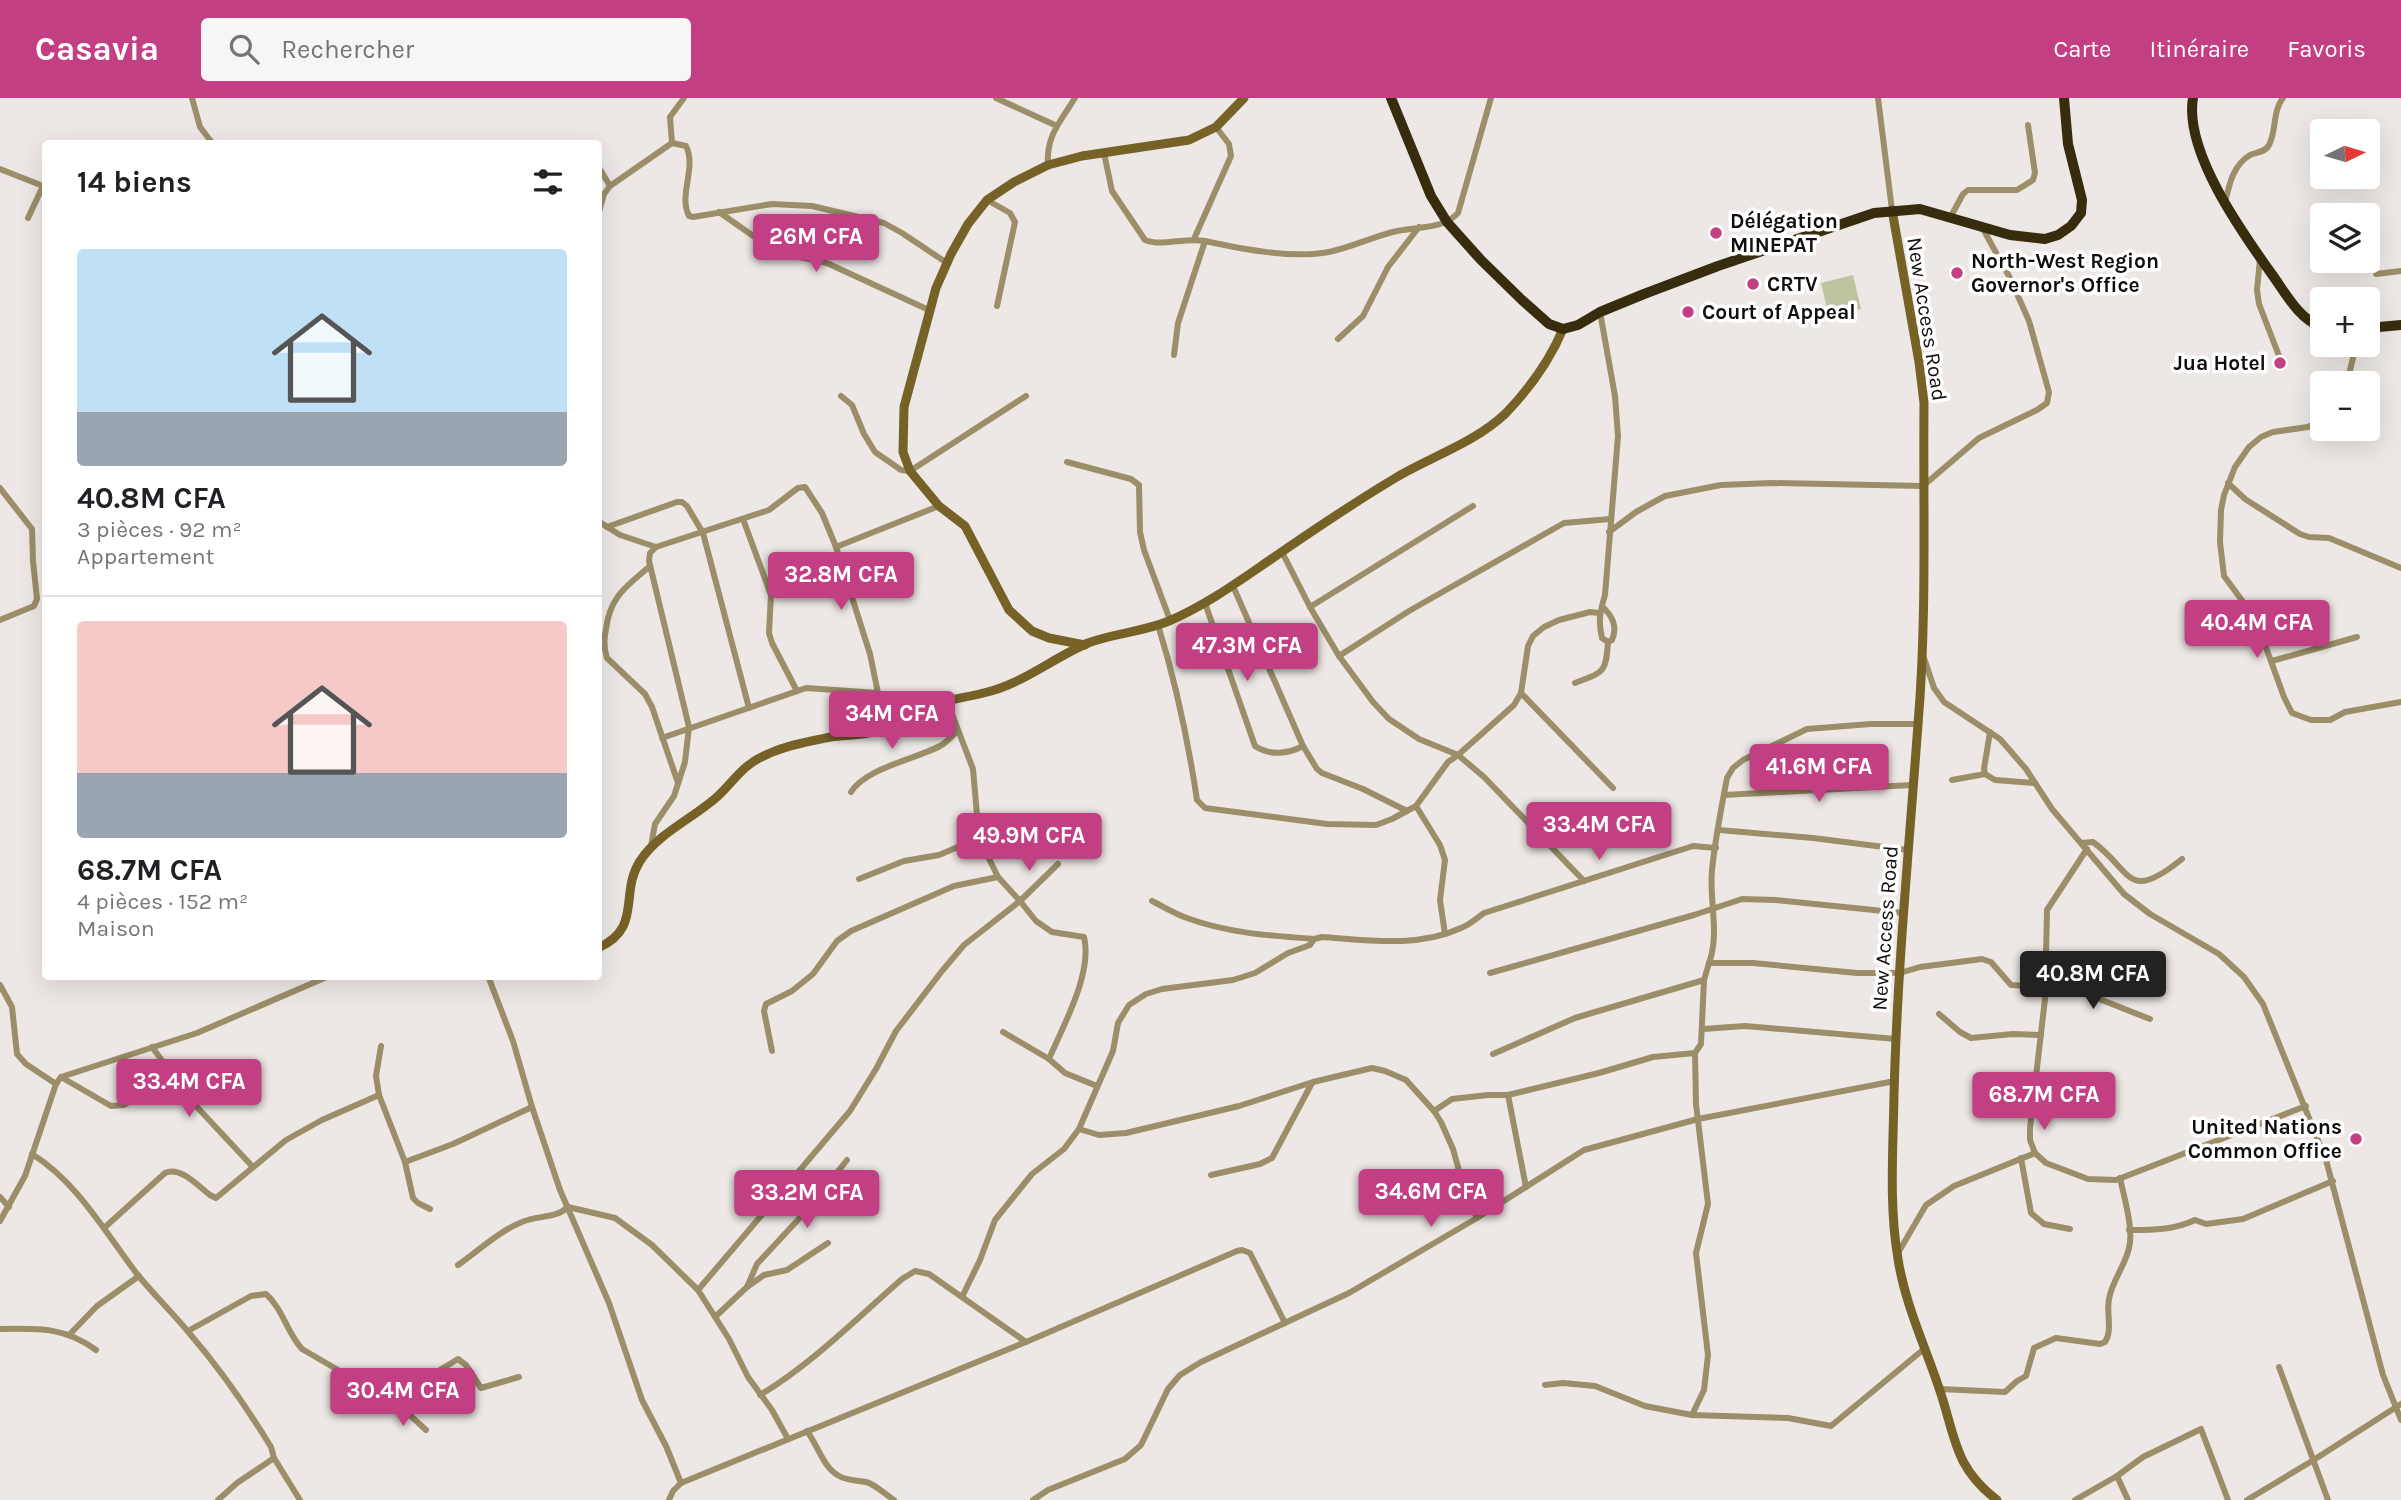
<!DOCTYPE html>
<html lang="fr">
<meta charset="utf-8">
<style>
:root{--surface:#fff;--page:#f6f6f6;--text:#202124;--muted:#757577;--line:#e0e0e0;--accent:#c33f83}
body{margin:0;font-family:Karla,sans-serif;background:var(--page);color:var(--text);height:100vh;display:flex;flex-direction:column;font-size:26px;white-space:nowrap}
*{box-sizing:border-box;margin:0}
p{font-size:23px;color:var(--muted)}
.icon{flex:none;width:38px;height:38px;fill:none;stroke:currentColor;stroke-width:2;stroke-linecap:round;stroke-linejoin:round}
.map{position:relative;flex:1;overflow:hidden}
.panel{position:absolute;left:42px;top:42px;width:560px;height:840px;display:flex;flex-direction:column;background:var(--surface);border-radius:7px;box-shadow:0 7px 28px #0002}
.panel>*{flex:none}
.needle{width:46px;rotate:85deg}
.controls{position:absolute;left:2310px;top:21px;display:grid;gap:14px}
.controls a{display:grid;place-items:center;width:70px;height:70px;border-radius:7px;background:var(--surface);box-shadow:0 7px 28px #0002;font-size:35px}
.price{position:absolute;translate:-50% -60px;padding:0 16px;border-radius:7px;background:var(--accent);color:#fff;font-size:23px;line-height:46px;filter:drop-shadow(0 2px 4px #0008)}
.price::after{content:'';position:absolute;left:50%;top:42px;width:21px;height:16px;margin-left:-10px;background:inherit;clip-path:polygon(0 0,100% 0,50% 100%)}
.price.current{background:#222;color:#fff}
ul{padding:0;list-style:none}
li{display:grid;align-content:center;gap:14px;height:371px;padding:0 35px}
li+li{border-top:2px solid var(--line)}
li span{display:grid;place-items:center;height:217px;border-radius:7px;color:#555}
li>.icon{margin-inline-start:auto}
span .icon{width:126px;height:126px;fill:#fffc;stroke-width:1}
li b{font-size:30px}
h2{display:flex;justify-content:space-between;align-items:center;height:84px;padding:0 35px;font-size:30px}
header{display:flex;align-items:center;gap:42px;box-sizing:border-box;height:98px;padding:0 35px;background:var(--accent);color:#fff}
header strong{font-size:33px}
nav{display:flex;gap:38px;margin-inline-start:auto;font-size:24px}
.search{width:490px;height:63px;background:var(--page);display:flex;align-items:center;gap:18px;box-sizing:border-box;padding:0 24px;border-radius:7px;color:var(--muted);font-size:26px}
.map>svg:first-child{display:block}
.green{fill:#bfc4a0}
.lines{fill:none;stroke-linecap:round;stroke-linejoin:round}
.street{stroke:#9b8e69;stroke-width:6}
.secondary{stroke:#766227;stroke-width:9}
.highway{stroke:#372d0e;stroke-width:10}
.poi-dot{fill:#c33f83;stroke:#fff;stroke-width:2.5}
.labels{text-anchor:middle;dominant-baseline:central;stroke-width:7;stroke-linejoin:round;paint-order:stroke}
.poi-label{font-size:21px;font-weight:bold;fill:#100e0d;stroke:#fff;text-anchor:start}
.street-label{font-size:21px;fill:#100e0d;stroke:#fff}
</style>
<header>
<strong>Casavia</strong>
<div class="search"><svg class="icon" aria-label="search" viewBox="0 0 24 24"><circle cx="10" cy="10" r="6"/><path d="M15 15l6 6"/></svg>Rechercher</div>
<nav><a>Carte</a><a>Itinéraire</a><a>Favoris</a></nav>
</header>
<div class="map">
<svg width="2401" height="1402" viewBox="0 0 2401 1402">
<rect width="100%" height="100%" fill="#ede8e5"/>
<!-- green -->
<polygon class="green" points="1853,177 1861,211 1829,219 1821,185"/>
<g class="lines">
<!-- street -->
<g class="street">
<polyline points="192,0 200,29 213,46"/>
<polyline points="996,0 1057,28"/>
<polyline points="1878,0 1892,112"/>
<polyline points="672,45 670,19 684,0"/>
<path d="M1104 55 1112 93 1145 142C1161 149 1186 139 1205 143"/>
<path d="M1048 67C1046 38 1060 24 1075 0"/>
<polyline points="598,68 610,88"/>
<polyline points="0,71 43,88 28,120"/>
<polyline points="987,102 1010,115 1015,124 997,208"/>
<path d="M2225 105C2229 87 2233 67 2250 57 2257 54 2266 54 2269 47 2277 32 2272 14 2283 0"/>
<polyline points="719,114 779,156 817,162 829,166 931,213"/>
<path d="M598 117 604 96 610 88 672 45 686 48C697 70 678 97 689 118L693 119 772 106 812 108 884 125 902 135 947 165"/>
<polyline points="1950,120 1963,96 1968,92 2017,92 2033,82 2035,75 2028,27"/>
<polyline points="1194,141 1231,58 1229,46 1216,29"/>
<polyline points="2260,161 2257,192 2259,206 2281,263"/>
<polyline points="2376,176 2401,173"/>
<path d="M1600 214 1615 298 1618 338 1605 497C1600 514 1598 523 1602 540L1608 544 1612 542C1618 528 1612 518 1602 508"/>
<polyline points="1338,241 1363,218 1388,169 1419,129"/>
<path d="M1174 257 1178 225 1205 143C1242 151 1292 161 1329 154 1353 149 1374 138 1397 133 1419 128 1442 132 1458 115L1491 0"/>
<polyline points="2347,285 2356,247"/>
<polyline points="841,298 852,307 864,336 875,354 901,372 910,373 1026,298"/>
<polyline points="46,320 46,323"/>
<polyline points="2322,322 2308,329 2273,334 2261,339 2249,349 2235,369 2224,397 2221,412 2220,444 2224,478 2252,516 2264,544 2284,599 2292,615 2311,622 2330,622 2345,614 2401,604"/>
<polyline points="1067,364 1131,381 1139,387 1140,434 1144,452 1170,522"/>
<polyline points="2228,385 2245,401 2300,436 2309,439 2329,440 2401,470"/>
<polyline points="0,390 32,431 33,463 37,501 34,508 0,522"/>
<polyline points="743,421 771,497 769,535 772,545 797,593"/>
<polyline points="598,423 620,437 656,449"/>
<polyline points="607,429 677,404 682,404 687,408 703,435 749,610"/>
<polyline points="1609,434 1636,414 1665,398 1721,387 1772,385 1923,388 1979,340 2037,312 2047,305 2049,294 2029,223 2010,180 1982,129"/>
<polyline points="836,449 939,408"/>
<polyline points="1282,454 1310,509 1339,558 1373,604 1389,621 1419,641 1458,657 1484,679 1584,783"/>
<path d="M650 468C627 488 610 498 606 531 604 540 604 551 607 560L645 596 652 609 678 685"/>
<polyline points="1233,488 1303,648 1317,671 1322,675 1363,691 1407,713"/>
<path d="M1205 505 1255 648C1270 658 1288 656 1303 648"/>
<polyline points="1310,509 1473,408"/>
<path d="M1158 527C1176 585 1188 642 1197 702L1205 710 1327 726 1376 727 1392 721 1416 708 1448 664 1458 657 1514 607 1521 595 1528 548 1533 538 1544 529 1559 522 1590 514 1599 515"/>
<polyline points="2196,545 2252,516"/>
<polyline points="1339,558 1409,513 1564,425 1610,421"/>
<polyline points="1924,560 1934,590 1944,604 2000,641 2026,671 2052,711 2124,796 2150,816 2219,856 2244,879 2263,906 2326,1062 2383,1277 2401,1322"/>
<polyline points="2272,563 2357,539"/>
<path d="M1575 585C1603 574 1606 576 1608 544"/>
<polyline points="1521,595 1613,690"/>
<path d="M1918 626H1871L1807 631 1743 662 1733 670 1727 680C1721 711 1715 742 1712 772 1709 803 1720 835 1709 865H1753L1857 875H1900L1920 869 1982 861 1991 864 2011 887 2046 889"/>
<polyline points="1990,634 1984,671 1985,676 1995,682 2035,685"/>
<polyline points="662,640 806,590 878,595"/>
<polyline points="1952,682 1985,676"/>
<path d="M851 694C866 670 916 661 940 648 947 644 952 638 957 633"/>
<polyline points="1724,697 1912,687"/>
<polyline points="1416,708 1440,747 1445,762 1440,802 1445,836"/>
<polyline points="1719,732 1813,740 1908,752"/>
<path d="M2082 745 2093 744C2133 773 2126 806 2182 761"/>
<polyline points="651,748 655,726 674,698 685,664 689,629 649,463 650,455 656,449 769,412 798,390 805,389 822,415 836,449 870,556 878,595 888,628"/>
<polyline points="2087,751 2047,812 2045,901 2030,1030 2030,1042 2035,1055 2046,1065 2088,1081 2116,1082 2306,1008"/>
<path d="M1058 766 1020 803 1036 823 1052 834 1084 839C1093 875 1063 928 1049 961L1065 975 1097 988"/>
<polyline points="859,781 904,763 939,757 979,740"/>
<path d="M1152 803C1164 809 1175 816 1187 820 1227 835 1272 838 1314 841"/>
<polyline points="1490,875 1694,817 1742,801 1775,802 1903,815"/>
<polyline points="488,878 513,943 532,1009 560,1092 609,1205 642,1302 666,1348 681,1385"/>
<polyline points="2046,880 2150,921"/>
<polyline points="0,887 12,909 17,956 26,966 56,986"/>
<polyline points="1939,916 1960,934 1971,940 2013,936 2041,937"/>
<polyline points="1703,931 1745,928 1896,941"/>
<polyline points="1003,934 1049,961"/>
<polyline points="381,948 376,978 379,997 405,1064 413,1100 418,1105 430,1111"/>
<polyline points="152,949 196,1008 252,1068"/>
<polyline points="772,953 764,913 766,906 792,893 813,876 837,843 851,833 954,788 998,779"/>
<polyline points="1493,956 1575,920 1704,882"/>
<polyline points="61,979 111,1008 124,1007 172,974"/>
<polyline points="1508,997 1526,1089"/>
<polyline points="1434,1013 1452,1001 1488,997 1508,997 1599,975 1653,959 1695,955 1701,946 1704,882 1709,865"/>
<polyline points="1079,1031 1099,1037 1126,1035 1239,1008 1313,984 1372,970 1385,973 1406,982 1434,1013 1441,1024 1453,1051 1465,1094 1477,1120"/>
<path d="M32 1056C77 1084 105 1134 137 1176 154 1197 173 1215 190 1236 221 1272 246 1308 271 1349L274 1360 300 1402"/>
<polyline points="2021,1060 2031,1115 2044,1126 2070,1131"/>
<polyline points="405,1064 453,1046 532,1009"/>
<polyline points="1211,1077 1260,1066 1272,1060 1312,985"/>
<polyline points="0,1099 9,1109"/>
<polyline points="0,1123 25,1078 56,986 61,979 197,935 329,878"/>
<path d="M104 1130 165 1075C181 1068 198 1088 210 1097L216 1100 286 1042 322 1022 379 997"/>
<path d="M2129 1132C2153 1132 2174 1132 2195 1122L2206 1126 2243 1121 2333 1083"/>
<polyline points="1898,1155 1926,1107 1954,1088 2035,1055"/>
<path d="M458 1167C478 1153 499 1133 522 1124 538 1117 555 1121 568 1109L615 1120 652 1147 698 1192 729 1241 748 1279 772 1312 788 1341"/>
<polyline points="747,1189 757,1166 808,1111 847,1062"/>
<polyline points="698,1192 850,1013 876,971 896,933 942,873 964,847 1020,803 998,779 979,740 973,671 952,616 950,600"/>
<path d="M962 1199 980 1162 995 1122 1032 1076 1064 1051 1079 1031 1113 953 1118 925 1129 907 1146 896 1162 891 1233 882 1255 875 1288 855 1310 847 1314 841 1322 839C1367 842 1418 850 1461 830 1469 827 1477 820 1484 815L1693 748 1716 750"/>
<polyline points="715,1219 747,1189 764,1177 787,1172 828,1145"/>
<path d="M0 1231C38 1230 65 1229 96 1252"/>
<path d="M188 1233 251 1198 266 1196C283 1211 287 1235 302 1251L400 1308 426 1332"/>
<polyline points="70,1236 97,1208 139,1178"/>
<polyline points="2279,1269 2328,1402"/>
<polyline points="1545,1287 1563,1285 1595,1288 1645,1308 1692,1317 1788,1320 1831,1328 1924,1251"/>
<path d="M1940 1291 2005 1294 2017 1283 2026 1278 2034 1250 2056 1240 2100 1246 2105 1244C2113 1232 2106 1215 2109 1201 2112 1183 2125 1168 2129 1150 2134 1132 2124 1099 2120 1080"/>
<path d="M760 1297C813 1265 856 1221 902 1181L915 1173 929 1176 1026 1244"/>
<polyline points="400,1308 435,1275 458,1261 466,1267 481,1290 519,1279"/>
<polyline points="1692,1317 1704,1292 1708,1257 1696,1155 1708,1106 1696,1006 1695,955"/>
<path d="M807 1333C818 1348 823 1369 839 1378 848 1383 857 1382 866 1384 875 1386 886 1397 894 1402"/>
<polyline points="2117,1378 2128,1402"/>
<polyline points="218,1402 237,1385 274,1360"/>
<polyline points="669,1402 673,1393 681,1385 1026,1244 1237,1153 1242,1152 1250,1155 1285,1225"/>
<polyline points="1033,1402 1048,1392 1125,1361 1141,1347 1168,1291 1180,1277 1201,1264 1349,1195 1477,1120 1584,1052 1698,1021 1895,983"/>
<polyline points="2075,1402 2117,1378 2143,1359 2201,1331 2228,1402"/>
<polyline points="2247,1402 2312,1363 2401,1306"/>
</g>
<!-- secondary -->
<g class="secondary">
<path d="M1892 112 1919 264 1924 305C1923 412 1927 520 1918 626 1909 750 1897 874 1894 998 1893 1053 1889 1108 1898 1161 1905 1206 1925 1248 1939 1290 1956 1339 1953 1368 1997 1402"/>
<polyline points="1085,547 1049,540 1032,533 1009,512 965,428 939,408 910,373 903,354 904,309 936,190 951,156 968,126 987,102 1014,84 1048,67 1082,58 1189,42 1216,29 1244,0"/>
<path d="M598 850C643 830 619 796 640 763 658 735 694 720 718 698 736 681 743 666 768 656 787 647 811 643 831 639 845 637 859 638 873 634 890 629 905 617 921 610 944 601 968 600 991 593 1026 583 1055 559 1088 545 1114 535 1143 534 1169 523 1204 508 1235 486 1267 464 1309 435 1353 405 1397 379 1433 358 1476 344 1506 315 1529 291 1550 262 1563 231"/>
</g>
<!-- highway -->
<g class="highway">
<polyline points="1391,0 1431,98 1447,124 1481,162 1522,202 1549,226 1563,231 1578,227 1600,214 1644,196 1718,168 1874,115 1920,111 2010,137 2045,141 2058,137 2071,128 2081,115 2082,102 2068,46 2064,0"/>
<path d="M2193 0C2184 53 2241 133 2271 175 2285 194 2299 222 2322 229"/>
<polyline points="2368,230 2401,227"/>
</g>
</g>
<!-- markers -->
<g class="poi-dot">
<circle cx="1716" cy="135" r="7"/>
<circle cx="1957" cy="175" r="7"/>
<circle cx="1753" cy="186" r="7"/>
<circle cx="1688" cy="214" r="7"/>
<circle cx="2280" cy="265" r="7"/>
<circle cx="2356" cy="1041" r="7"/>
</g>
<g class="labels">
<!-- poi labels -->
<g class="poi-label">
<text x="1730" y="123">Délégation<tspan x="1730" dy="24">MINEPAT</tspan></text>
<text x="1971" y="163">North-West Region<tspan x="1971" dy="24">Governor's Office</tspan></text>
<text x="1767" y="186">CRTV</text>
<text x="1702" y="214">Court of Appeal</text>
<text x="2266" y="265" text-anchor="end">Jua Hotel</text>
<text x="2342" y="1029" text-anchor="end">United Nations<tspan x="2342" dy="24">Common Office</tspan></text>
</g>
<!-- street labels -->
<g class="street-label">
<text transform="translate(1927 221) rotate(81)">New Access Road</text>
<text transform="translate(1885 830) rotate(-86)">New Access Road</text>
</g>
</g>
</svg>
<div class="controls">
<a><svg class="needle" viewBox="-14 -14 28 28"><path d="M0-13l5 13h-10z" fill="#e53935"/><path d="M0 13l5-13h-10z" fill="#757577"/></svg></a>
<a><svg class="icon" aria-label="layers" viewBox="0 0 24 24"><path d="M12 4l9 5-9 5-9-5zM3 14l9 5 9-5"/></svg></a>
<a>+</a>
<a>−</a>
</div>
<b class="price" style="left:816px;top:176px">26M CFA</b>
<b class="price" style="left:841px;top:514px">32.8M CFA</b>
<b class="price" style="left:2257px;top:562px">40.4M CFA</b>
<b class="price" style="left:1247px;top:585px">47.3M CFA</b>
<b class="price" style="left:892px;top:653px">34M CFA</b>
<b class="price" style="left:1819px;top:706px">41.6M CFA</b>
<b class="price" style="left:1599px;top:764px">33.4M CFA</b>
<b class="price" style="left:1029px;top:775px">49.9M CFA</b>
<b class="price current" style="left:2093px;top:913px">40.8M CFA</b>
<b class="price" style="left:189px;top:1021px">33.4M CFA</b>
<b class="price" style="left:2044px;top:1034px">68.7M CFA</b>
<b class="price" style="left:1431px;top:1131px">34.6M CFA</b>
<b class="price" style="left:807px;top:1132px">33.2M CFA</b>
<b class="price" style="left:403px;top:1330px">30.4M CFA</b>
<section class="panel">
<h2>14 biens<svg class="icon" aria-label="filters" viewBox="0 0 24 24"><path d="M4 7h16M4 17h16"/><circle cx="9" cy="7" r="2"/><circle cx="15" cy="17" r="2"/></svg></h2>
<ul>
<li><span style="background:linear-gradient(#bfe0f5 75%,#9aa5b1 0)"><svg class="icon" aria-label="home" viewBox="0 0 24 24"><path d="M3 11l9-7 9 7M6 9v11h12V9"/></svg></span><div><b>40.8M CFA</b><p>3 pièces · 92 m²</p><p>Appartement</p></div></li>
<li><span style="background:linear-gradient(#f6c9c9 70%,#9aa5b1 0)"><svg class="icon" aria-label="home" viewBox="0 0 24 24"><path d="M3 11l9-7 9 7M6 9v11h12V9"/></svg></span><div><b>68.7M CFA</b><p>4 pièces · 152 m²</p><p>Maison</p></div></li>
</ul>
</section>
</div>
